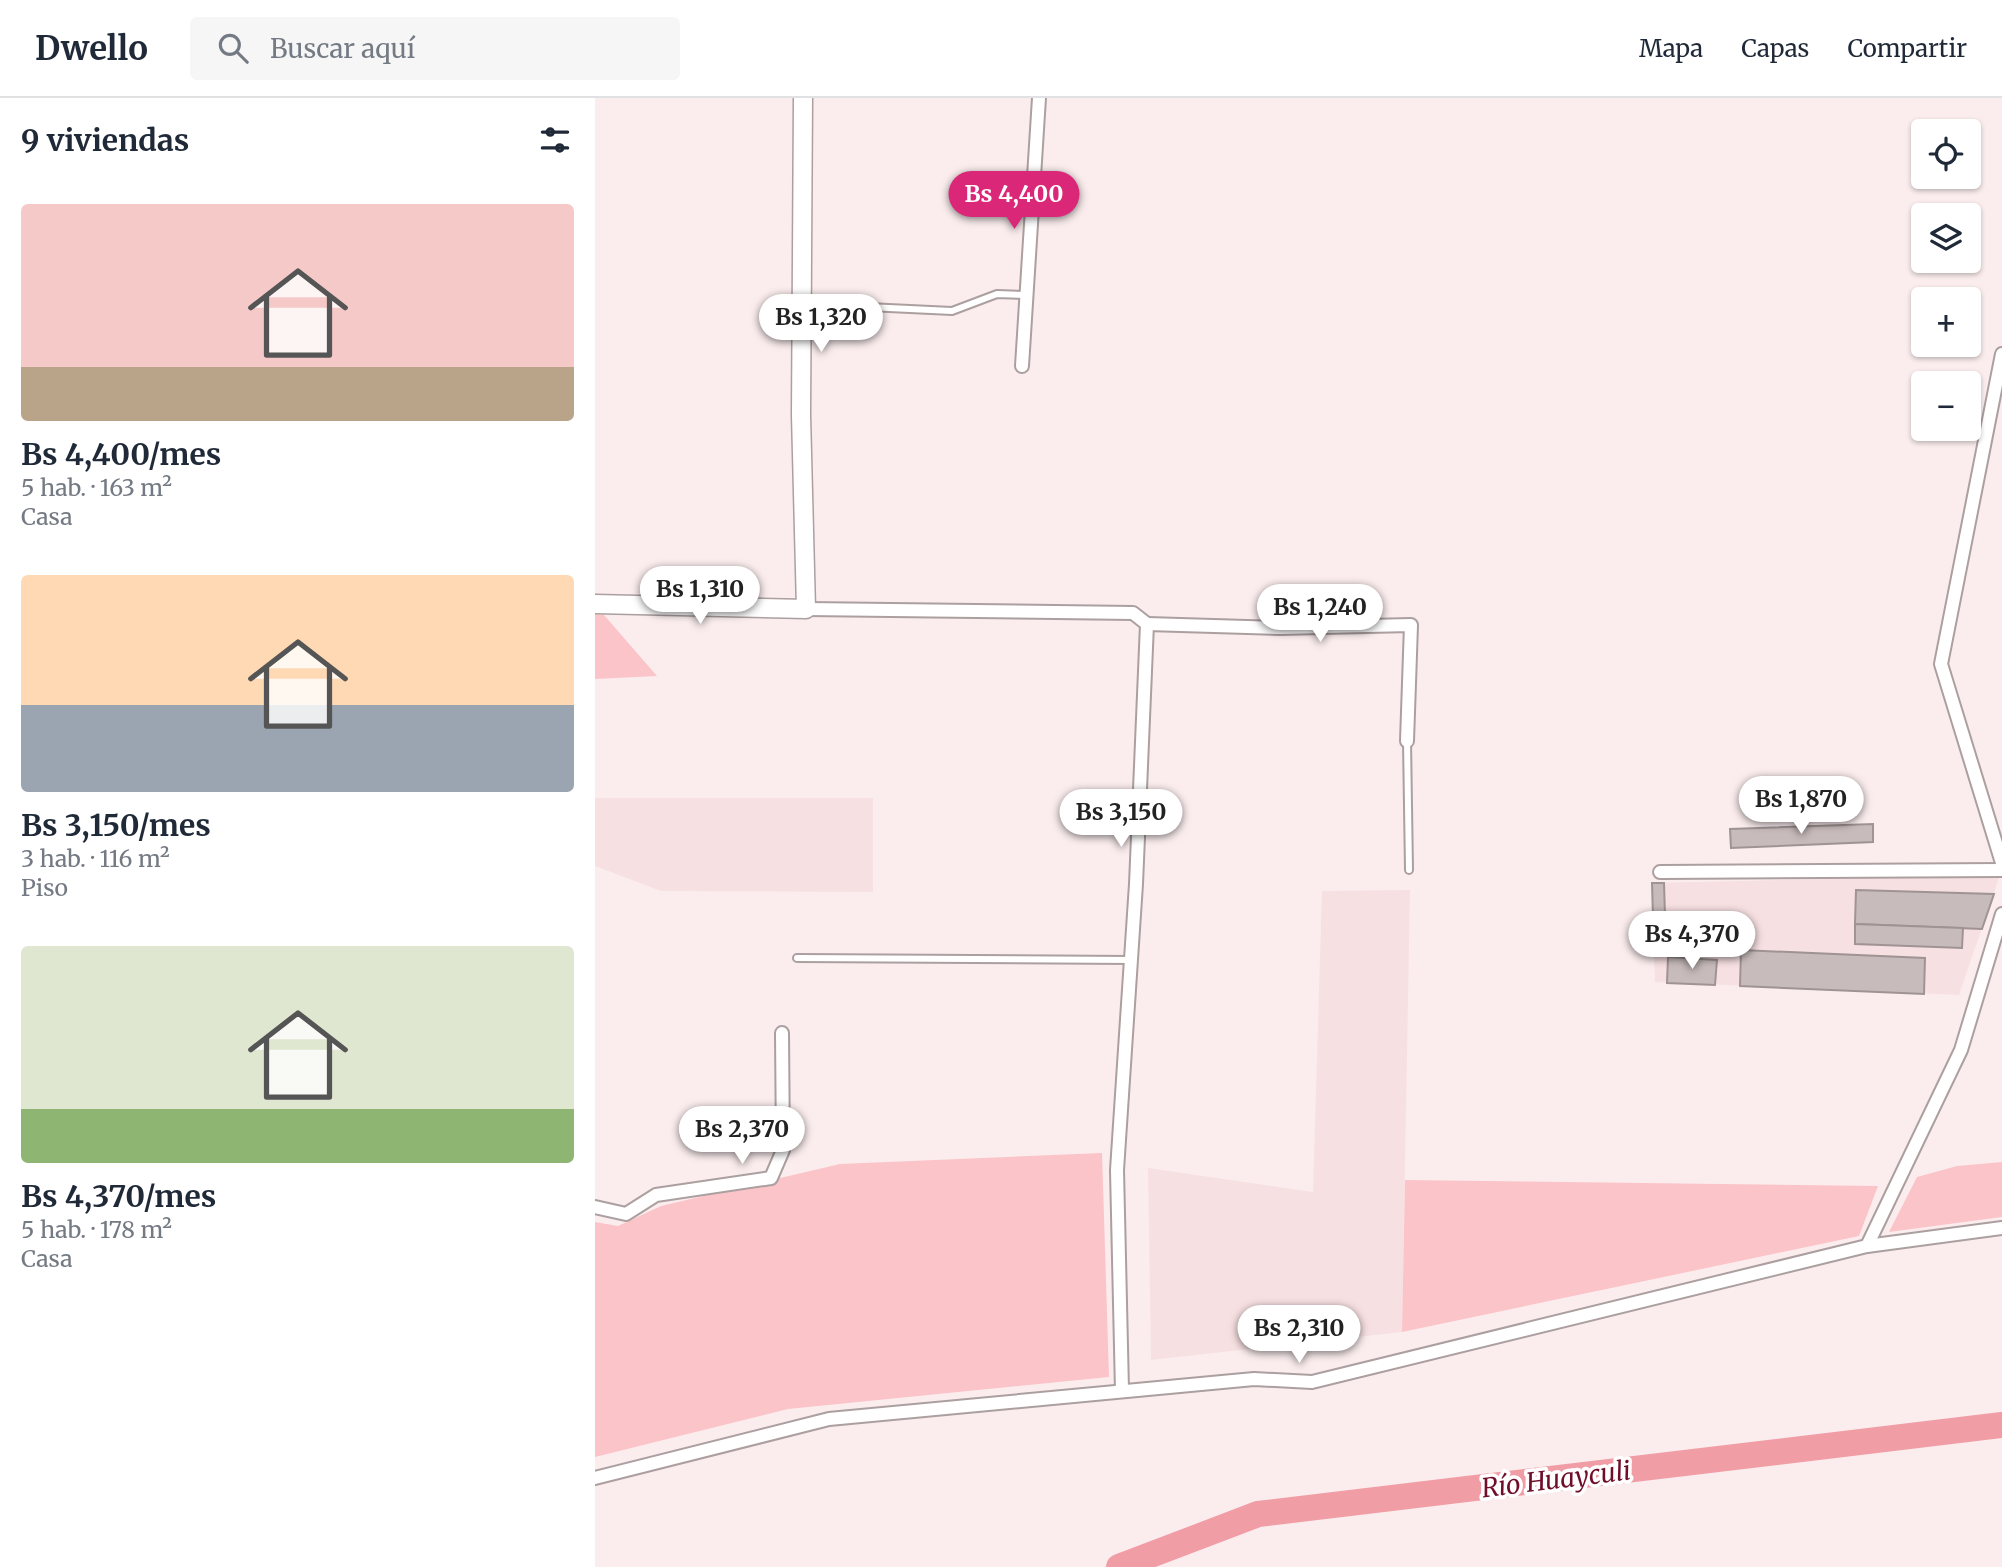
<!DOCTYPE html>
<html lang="es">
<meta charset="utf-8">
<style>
:root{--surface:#fff;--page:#f6f6f7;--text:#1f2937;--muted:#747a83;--line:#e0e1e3;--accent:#db2777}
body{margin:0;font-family:Merriweather,serif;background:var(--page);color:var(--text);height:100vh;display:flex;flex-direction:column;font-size:26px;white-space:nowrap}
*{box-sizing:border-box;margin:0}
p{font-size:23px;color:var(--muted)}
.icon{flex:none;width:38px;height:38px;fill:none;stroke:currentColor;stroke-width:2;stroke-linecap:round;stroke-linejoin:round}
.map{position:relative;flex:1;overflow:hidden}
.side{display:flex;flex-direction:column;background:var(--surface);width:595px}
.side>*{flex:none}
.controls{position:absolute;left:1316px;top:21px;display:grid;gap:14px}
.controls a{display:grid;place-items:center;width:70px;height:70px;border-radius:7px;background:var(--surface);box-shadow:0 2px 5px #0004;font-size:35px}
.price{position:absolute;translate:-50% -60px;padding:0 16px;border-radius:24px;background:#fff;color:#222;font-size:23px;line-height:46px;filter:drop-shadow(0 2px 4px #0008)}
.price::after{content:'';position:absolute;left:50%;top:42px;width:21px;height:16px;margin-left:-10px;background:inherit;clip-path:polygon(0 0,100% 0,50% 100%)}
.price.active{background:var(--accent);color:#fff}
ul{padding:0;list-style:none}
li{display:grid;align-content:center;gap:14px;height:371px;padding:0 21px}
li span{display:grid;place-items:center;height:217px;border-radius:7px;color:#555}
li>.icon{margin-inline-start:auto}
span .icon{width:126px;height:126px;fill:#fffc;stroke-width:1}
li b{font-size:30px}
h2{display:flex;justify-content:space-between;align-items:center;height:84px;padding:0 21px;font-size:30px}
header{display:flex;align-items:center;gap:42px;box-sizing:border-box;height:98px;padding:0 35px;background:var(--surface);border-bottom:2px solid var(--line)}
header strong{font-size:33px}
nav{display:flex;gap:38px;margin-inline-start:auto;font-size:24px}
.search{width:490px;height:63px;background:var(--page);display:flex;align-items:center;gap:18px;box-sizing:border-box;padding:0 24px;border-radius:7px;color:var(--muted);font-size:26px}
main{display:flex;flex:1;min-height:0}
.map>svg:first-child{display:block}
.built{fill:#f7e0e2}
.green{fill:#fbc4c9}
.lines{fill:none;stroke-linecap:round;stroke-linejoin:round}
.river{stroke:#f09da6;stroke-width:26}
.building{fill:#c8bbbc;stroke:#9f9394;stroke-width:2}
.lane-casing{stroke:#ac9fa0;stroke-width:10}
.street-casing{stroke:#ac9fa0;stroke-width:16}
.secondary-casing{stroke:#ac9fa0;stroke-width:21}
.lane{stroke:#fff;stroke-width:6}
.street{stroke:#fff;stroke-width:12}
.secondary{stroke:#fff;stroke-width:18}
.labels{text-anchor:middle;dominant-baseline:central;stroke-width:7;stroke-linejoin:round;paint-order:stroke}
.water-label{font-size:26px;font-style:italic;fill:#700d28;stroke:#fff}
</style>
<header>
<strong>Dwello</strong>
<div class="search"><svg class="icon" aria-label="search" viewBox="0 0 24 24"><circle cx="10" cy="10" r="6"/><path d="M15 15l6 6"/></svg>Buscar aquí</div>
<nav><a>Mapa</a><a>Capas</a><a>Compartir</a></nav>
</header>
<main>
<section class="side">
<h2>9 viviendas<svg class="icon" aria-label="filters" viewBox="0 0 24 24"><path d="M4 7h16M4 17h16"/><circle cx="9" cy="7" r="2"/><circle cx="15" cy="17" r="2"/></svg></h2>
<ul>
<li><span style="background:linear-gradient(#f6c9c9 75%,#b9a48a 0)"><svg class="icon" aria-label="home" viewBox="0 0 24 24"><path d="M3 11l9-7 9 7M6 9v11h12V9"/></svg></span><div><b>Bs 4,400/mes</b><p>5 hab. · 163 m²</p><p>Casa</p></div></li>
<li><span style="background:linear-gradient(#ffd9b3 60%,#9aa5b1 0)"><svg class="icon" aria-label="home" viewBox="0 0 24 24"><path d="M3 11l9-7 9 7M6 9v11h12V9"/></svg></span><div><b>Bs 3,150/mes</b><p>3 hab. · 116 m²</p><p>Piso</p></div></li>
<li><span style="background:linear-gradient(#dfe7d0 75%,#8fb573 0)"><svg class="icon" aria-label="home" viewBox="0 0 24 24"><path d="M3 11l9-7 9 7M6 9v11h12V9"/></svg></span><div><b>Bs 4,370/mes</b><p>5 hab. · 178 m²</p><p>Casa</p></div></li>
</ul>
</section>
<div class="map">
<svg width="1407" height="1469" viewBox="0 0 1407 1469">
<rect width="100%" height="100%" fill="#fbedee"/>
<!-- built -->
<g class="built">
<polygon points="0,700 278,700 278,794 66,793 0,768"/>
<polygon points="1405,777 1364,897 1060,884 1057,785"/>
<polygon points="815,792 807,1234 556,1262 553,1070 718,1094 727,793"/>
</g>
<!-- green -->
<g class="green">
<polygon points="0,516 9,517 62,578 0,581"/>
<polygon points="507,1055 514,1279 193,1311 0,1359 0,1124 23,1128 66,1108 245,1066"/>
<polygon points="1407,1064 1407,1119 1294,1134 1322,1079 1362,1068"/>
<polygon points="810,1082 1283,1088 1264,1138 807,1234"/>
</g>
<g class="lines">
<!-- river -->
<polyline class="river" points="524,1469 663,1416 1407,1327"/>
</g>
<!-- building -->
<g class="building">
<polygon points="1278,726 1278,744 1136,750 1135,731"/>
<polygon points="1057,785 1069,785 1071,852 1059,853"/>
<polygon points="1261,792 1399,796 1387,831 1260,826"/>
<polygon points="1260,826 1368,830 1367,850 1260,846"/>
<polygon points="1146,852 1330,860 1329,896 1145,888"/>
<polygon points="1073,859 1122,862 1120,887 1072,885"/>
</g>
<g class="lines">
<defs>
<g id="lane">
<polyline points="209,206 357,213 402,196 432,197"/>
<polyline points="812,643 814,772"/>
<polyline points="202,860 536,862"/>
</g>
<g id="street">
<polyline points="1407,256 1346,566 1407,765"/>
<polyline points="427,268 444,0"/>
<polyline points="211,511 538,515 552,526 541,786 522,1072 527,1293"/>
<polyline points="552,526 685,530 816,527 812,643"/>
<polyline points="1065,774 1407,772"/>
<polyline points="0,1109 31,1116 61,1097 176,1080 188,1052 187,935"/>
<polyline points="1272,1148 1366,952 1407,816"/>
<polyline points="0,1380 234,1321 659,1281 717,1284 1272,1148 1407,1130"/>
</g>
<polyline id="secondary" points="0,506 211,511 206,317 208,0"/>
</defs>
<!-- lane casing -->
<use href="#lane" class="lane-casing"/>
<!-- street casing -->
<use href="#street" class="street-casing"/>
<!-- secondary casing -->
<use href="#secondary" class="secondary-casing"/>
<!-- lane -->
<use href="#lane" class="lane"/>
<!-- street -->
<use href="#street" class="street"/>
<!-- secondary -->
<use href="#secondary" class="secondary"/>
</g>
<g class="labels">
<!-- water labels -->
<g class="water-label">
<text transform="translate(961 1381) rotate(-7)">Río Huayculi</text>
</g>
</g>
</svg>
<div class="controls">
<a><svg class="icon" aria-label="locate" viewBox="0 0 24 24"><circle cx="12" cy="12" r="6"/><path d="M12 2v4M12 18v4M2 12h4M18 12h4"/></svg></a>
<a><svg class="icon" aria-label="layers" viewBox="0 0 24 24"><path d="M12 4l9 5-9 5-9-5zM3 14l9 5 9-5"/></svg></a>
<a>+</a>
<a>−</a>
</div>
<b class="price active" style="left:419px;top:133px">Bs 4,400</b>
<b class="price" style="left:226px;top:256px">Bs 1,320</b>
<b class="price" style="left:105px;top:528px">Bs 1,310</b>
<b class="price" style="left:725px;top:546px">Bs 1,240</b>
<b class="price" style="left:1206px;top:738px">Bs 1,870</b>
<b class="price" style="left:526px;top:751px">Bs 3,150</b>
<b class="price" style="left:1097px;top:873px">Bs 4,370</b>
<b class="price" style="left:147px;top:1068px">Bs 2,370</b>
<b class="price" style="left:704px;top:1267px">Bs 2,310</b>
</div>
</main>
